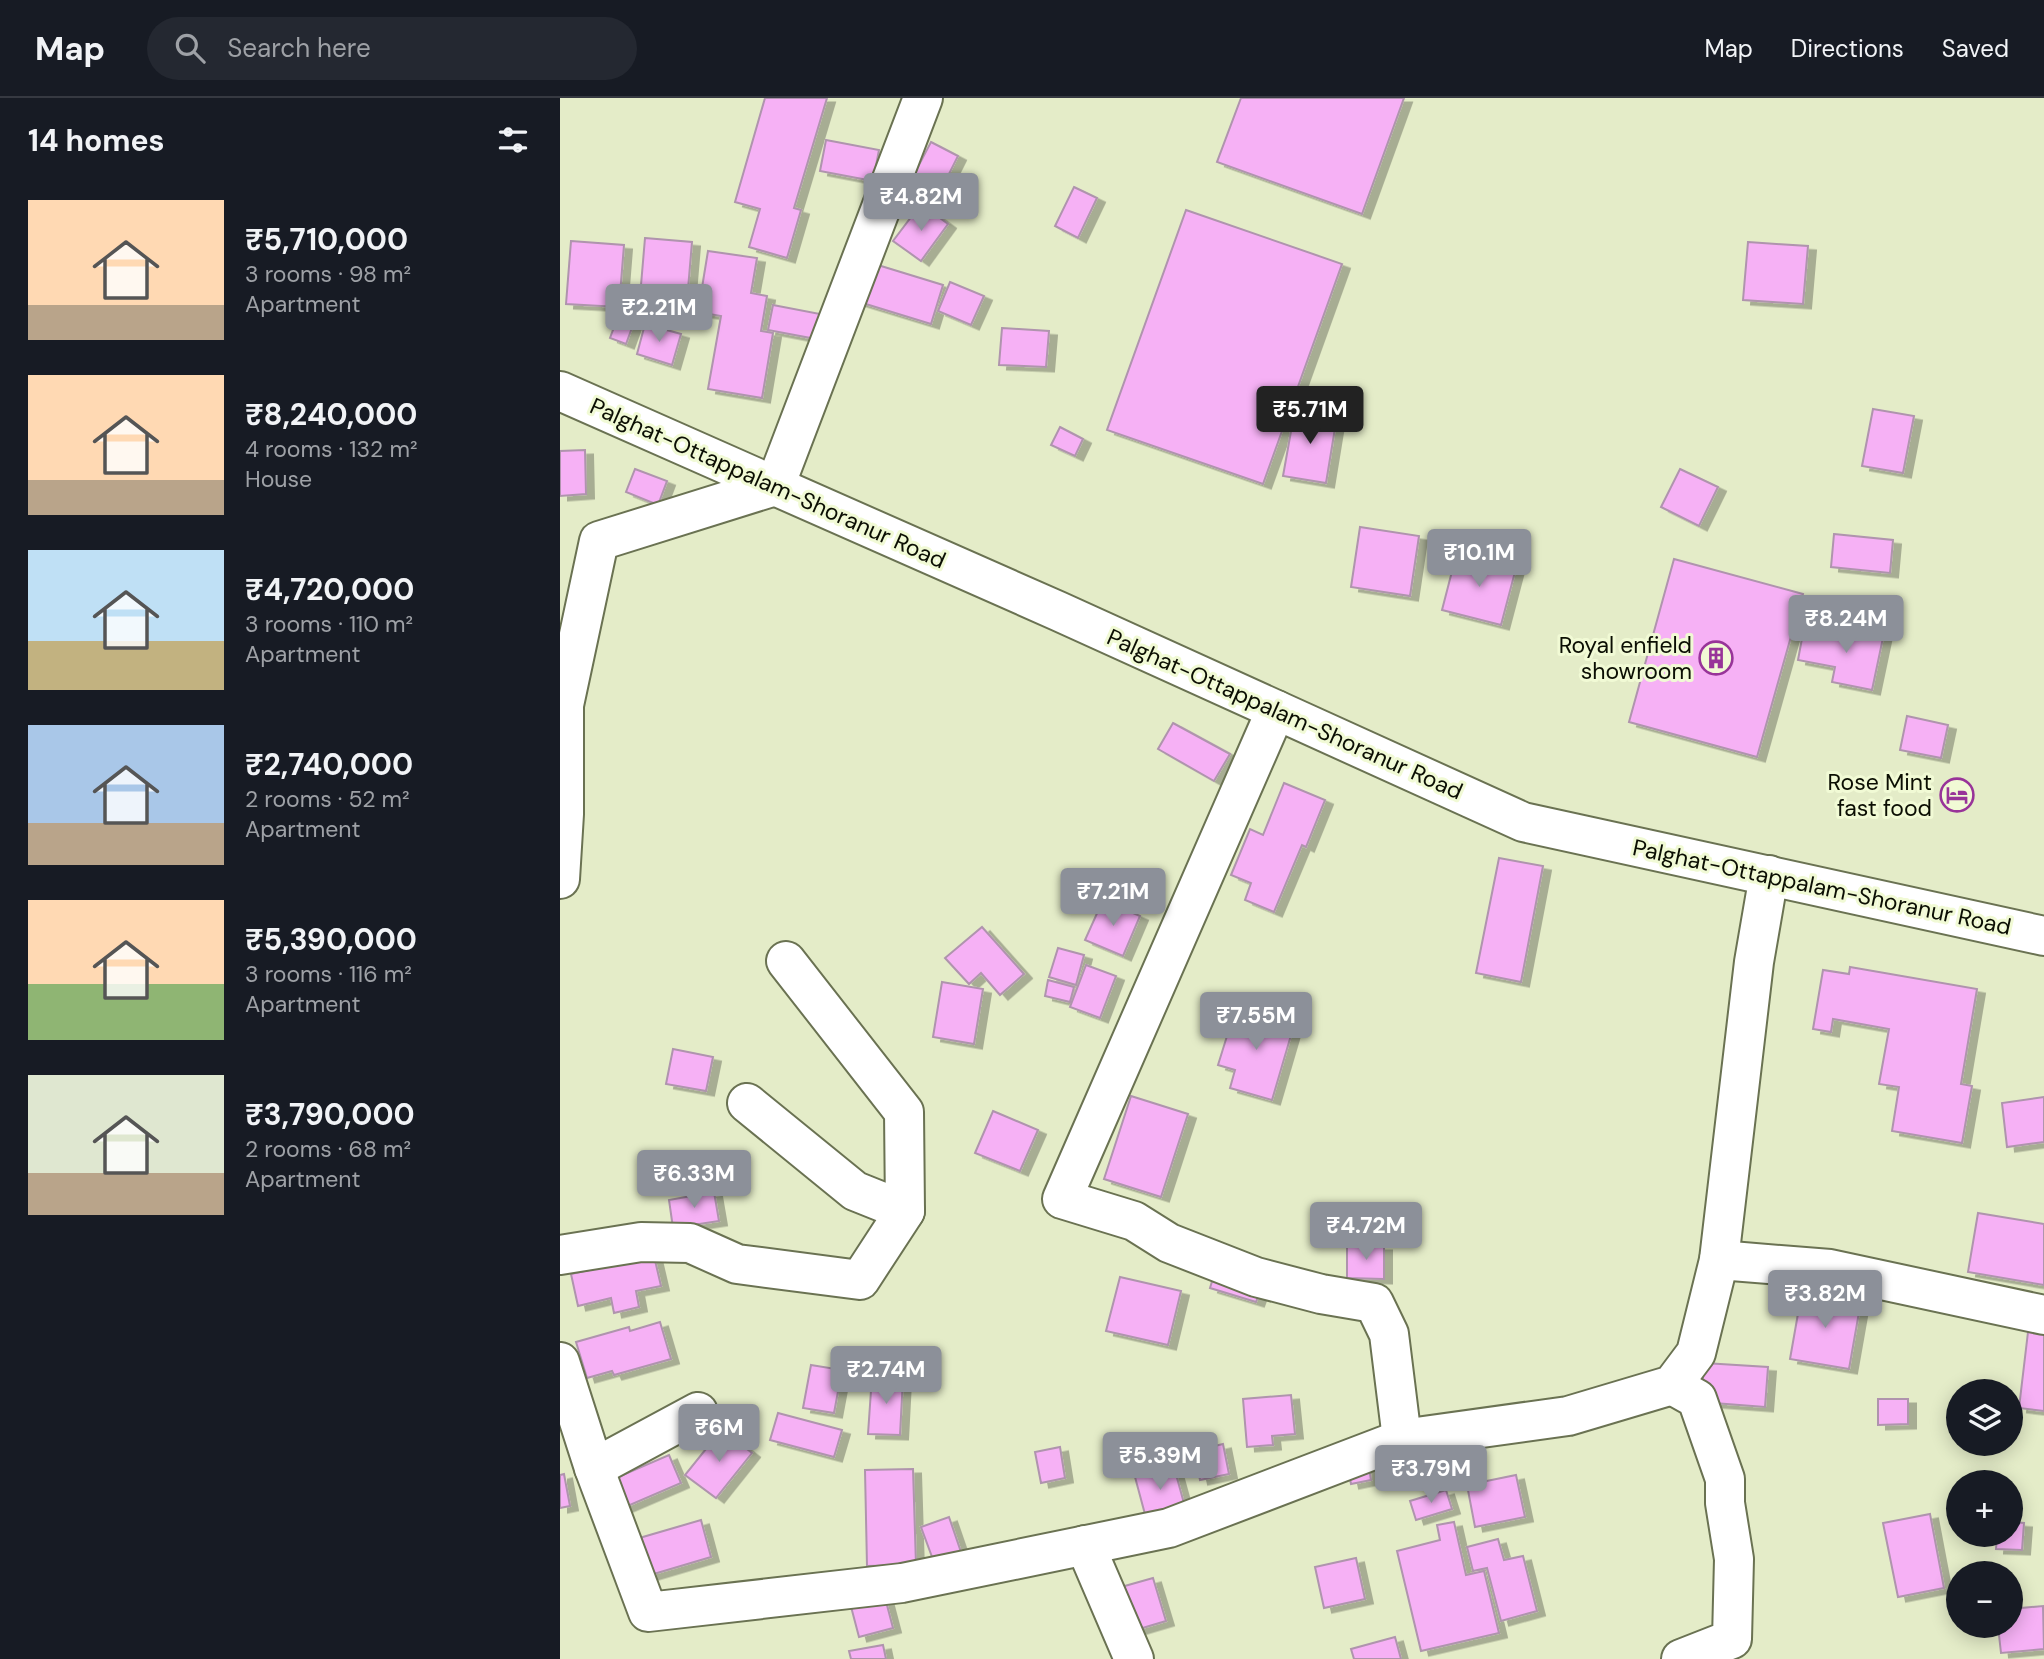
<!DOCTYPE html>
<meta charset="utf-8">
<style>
:root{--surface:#171b24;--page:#242831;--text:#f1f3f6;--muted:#9ea1a6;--line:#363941;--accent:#8c9099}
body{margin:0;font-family:"DM Sans",sans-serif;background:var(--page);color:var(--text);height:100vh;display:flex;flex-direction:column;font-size:26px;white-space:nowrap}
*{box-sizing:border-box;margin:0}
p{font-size:23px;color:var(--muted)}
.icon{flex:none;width:38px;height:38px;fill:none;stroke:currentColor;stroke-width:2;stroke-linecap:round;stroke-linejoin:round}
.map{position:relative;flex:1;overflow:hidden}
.details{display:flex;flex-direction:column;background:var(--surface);width:560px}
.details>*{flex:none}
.buttons{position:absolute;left:1386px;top:1281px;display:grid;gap:14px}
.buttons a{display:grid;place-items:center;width:77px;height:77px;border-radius:50%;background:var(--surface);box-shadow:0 4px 18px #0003;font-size:35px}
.price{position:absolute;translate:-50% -60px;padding:0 16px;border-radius:7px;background:var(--accent);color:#fff;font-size:23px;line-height:46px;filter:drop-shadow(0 2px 4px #0008)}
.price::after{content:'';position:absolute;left:50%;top:42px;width:21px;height:16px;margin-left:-10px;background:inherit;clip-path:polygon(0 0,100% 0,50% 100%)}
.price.active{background:#222;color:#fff}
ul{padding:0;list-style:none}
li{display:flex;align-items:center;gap:21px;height:175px;padding:0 28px}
li span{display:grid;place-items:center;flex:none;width:196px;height:140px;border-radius:0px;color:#555}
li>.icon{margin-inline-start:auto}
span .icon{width:84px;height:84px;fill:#fffc;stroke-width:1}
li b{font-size:30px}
h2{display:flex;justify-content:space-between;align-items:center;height:84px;padding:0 28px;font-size:30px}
header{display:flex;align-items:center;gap:42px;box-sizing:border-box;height:98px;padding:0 35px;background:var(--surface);border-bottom:2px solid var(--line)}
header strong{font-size:33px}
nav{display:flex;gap:38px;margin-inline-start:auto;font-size:24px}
.search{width:490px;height:63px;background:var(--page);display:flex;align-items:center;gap:18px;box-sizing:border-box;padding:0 24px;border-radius:38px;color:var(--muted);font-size:26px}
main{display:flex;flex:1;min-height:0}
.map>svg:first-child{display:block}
.building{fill:#f6b1f5;stroke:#af94ad;stroke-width:2;filter:url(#shadow)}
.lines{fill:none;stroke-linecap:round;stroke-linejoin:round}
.minor-casing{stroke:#6a7252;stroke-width:42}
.secondary-casing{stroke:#6a7252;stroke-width:42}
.minor{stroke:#fff;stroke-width:38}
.secondary{stroke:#fff;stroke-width:38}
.labels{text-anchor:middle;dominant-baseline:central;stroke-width:6;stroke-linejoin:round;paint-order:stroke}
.street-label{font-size:23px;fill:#0b0e03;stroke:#f1fad5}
.poi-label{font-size:23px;fill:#0b0e03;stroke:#f1fad5;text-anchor:end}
</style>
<header>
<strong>Map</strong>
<div class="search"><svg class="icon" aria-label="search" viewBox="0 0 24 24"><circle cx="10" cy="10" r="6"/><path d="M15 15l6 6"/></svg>Search here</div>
<nav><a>Map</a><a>Directions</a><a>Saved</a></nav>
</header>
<main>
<section class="details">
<h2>14 homes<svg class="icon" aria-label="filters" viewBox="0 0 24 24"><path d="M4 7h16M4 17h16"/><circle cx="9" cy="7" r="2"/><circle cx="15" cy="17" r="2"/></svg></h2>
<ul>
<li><span style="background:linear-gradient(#ffd9b3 75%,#b9a48a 0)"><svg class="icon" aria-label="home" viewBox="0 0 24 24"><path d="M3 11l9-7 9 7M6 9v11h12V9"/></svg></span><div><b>₹5,710,000</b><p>3 rooms · 98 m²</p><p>Apartment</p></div></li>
<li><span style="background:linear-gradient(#ffd9b3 75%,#b9a48a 0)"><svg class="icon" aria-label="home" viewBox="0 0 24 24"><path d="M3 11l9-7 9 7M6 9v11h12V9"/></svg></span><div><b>₹8,240,000</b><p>4 rooms · 132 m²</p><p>House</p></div></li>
<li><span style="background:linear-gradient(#bfe0f5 65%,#c2b280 0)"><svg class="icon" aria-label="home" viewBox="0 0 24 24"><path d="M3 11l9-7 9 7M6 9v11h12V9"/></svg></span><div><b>₹4,720,000</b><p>3 rooms · 110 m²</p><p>Apartment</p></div></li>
<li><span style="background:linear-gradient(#a9c7e8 70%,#b9a48a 0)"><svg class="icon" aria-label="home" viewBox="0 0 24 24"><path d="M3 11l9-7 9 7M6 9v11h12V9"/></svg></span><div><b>₹2,740,000</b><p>2 rooms · 52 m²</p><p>Apartment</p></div></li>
<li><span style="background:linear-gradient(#ffd9b3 60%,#8fb573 0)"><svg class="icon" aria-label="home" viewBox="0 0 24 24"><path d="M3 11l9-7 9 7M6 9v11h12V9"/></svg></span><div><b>₹5,390,000</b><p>3 rooms · 116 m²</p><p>Apartment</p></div></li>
<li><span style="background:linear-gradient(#dfe7d0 70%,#b9a48a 0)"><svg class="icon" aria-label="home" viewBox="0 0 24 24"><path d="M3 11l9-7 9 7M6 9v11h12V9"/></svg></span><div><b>₹3,790,000</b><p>2 rooms · 68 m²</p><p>Apartment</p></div></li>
</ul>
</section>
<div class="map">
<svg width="1484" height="1561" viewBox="0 0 1484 1561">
<defs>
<filter id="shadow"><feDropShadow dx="8" dy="4.5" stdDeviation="0" flood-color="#0004"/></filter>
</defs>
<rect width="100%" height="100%" fill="#e4ecc8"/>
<!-- building -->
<g class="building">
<polygon points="205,0 267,0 234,110 241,112 227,160 189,149 200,111 175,104"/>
<polygon points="681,0 844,0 802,116 657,64"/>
<polygon points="266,42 319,52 313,83 260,73"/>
<polygon points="371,44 398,58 378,98 350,84"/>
<polygon points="514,89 537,100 518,140 495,128"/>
<polygon points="361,106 388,126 361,163 333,143"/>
<polygon points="626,112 782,166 703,386 547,332"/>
<polygon points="85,140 132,144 128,191 81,187"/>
<polygon points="11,143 64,147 59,209 6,206"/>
<polygon points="1188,144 1248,148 1243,206 1183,202"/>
<polygon points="148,153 197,160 191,195 207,198 201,233 213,235 202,300 148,291 161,218 138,214"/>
<polygon points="308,164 383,187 371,226 296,203"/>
<polygon points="390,184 424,198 411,227 378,213"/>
<polygon points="68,192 84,197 66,246 50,240"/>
<polygon points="213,207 260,216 256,241 208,232"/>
<polygon points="85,226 121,236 112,267 77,256"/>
<polygon points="442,230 489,233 486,269 439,267"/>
<polygon points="735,311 777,318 766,385 723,378"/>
<polygon points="1313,311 1354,318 1343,375 1302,368"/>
<polygon points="500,329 523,341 515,358 491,347"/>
<polygon points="25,352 26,396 0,398 0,353"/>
<polygon points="75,371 107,383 98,407 66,394"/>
<polygon points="1120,371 1158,389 1139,428 1101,409"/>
<polygon points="800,429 859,438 850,498 791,489"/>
<polygon points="1274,436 1333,442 1330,475 1271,469"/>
<polygon points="897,454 956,470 941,527 882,512"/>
<polygon points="1114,461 1243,496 1197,659 1069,624"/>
<polygon points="1284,527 1324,535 1312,592 1272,584 1275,569 1238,562 1243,535 1281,542"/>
<polygon points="1347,618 1388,627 1381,660 1340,652"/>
<polygon points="613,625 670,656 654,683 598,651"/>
<polygon points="724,685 765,702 746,749 742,747 714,814 685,802 691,785 671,777 690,731 703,737"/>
<polygon points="939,760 983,768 961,884 916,875"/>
<polygon points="543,802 580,818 563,858 525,842"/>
<polygon points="422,829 464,876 440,897 421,875 409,886 385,860"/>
<polygon points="498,850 524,857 516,887 489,879"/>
<polygon points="526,867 556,878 540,920 510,909"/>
<polygon points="1290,869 1417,891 1401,986 1412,988 1402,1045 1332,1033 1339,989 1319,986 1329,931 1273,921 1271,934 1253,931 1263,872 1289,876"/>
<polygon points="488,882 514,889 510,904 485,898"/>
<polygon points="382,884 423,891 414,946 373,939"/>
<polygon points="676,909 734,927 712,1002 670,990 675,972 658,967"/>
<polygon points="113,951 153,959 146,993 106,986"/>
<polygon points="571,998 628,1016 601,1099 544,1081"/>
<polygon points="1484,999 1484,1044 1447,1049 1442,1005"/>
<polygon points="433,1013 478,1032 460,1073 415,1055"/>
<polygon points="154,1094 159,1123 113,1130 109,1102"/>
<polygon points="1418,1115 1484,1126 1484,1187 1408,1174"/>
<polygon points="787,1148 824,1148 824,1181 787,1180"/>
<polygon points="94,1158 101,1188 76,1193 79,1209 54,1215 51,1200 18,1208 11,1176"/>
<polygon points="657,1167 704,1182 696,1204 650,1190"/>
<polygon points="560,1179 621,1193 608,1247 546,1233"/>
<polygon points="1242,1193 1301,1203 1289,1271 1230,1261"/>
<polygon points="100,1224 111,1261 54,1277 52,1273 27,1280 16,1244 69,1229 70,1233"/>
<polygon points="1468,1234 1484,1236 1484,1313 1459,1310"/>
<polygon points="1144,1265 1208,1269 1205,1309 1141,1304"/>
<polygon points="251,1267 282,1272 274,1315 243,1310"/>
<polygon points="312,1278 343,1280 340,1337 308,1336"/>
<polygon points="731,1297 735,1336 712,1338 713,1347 687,1349 683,1301"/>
<polygon points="1318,1301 1348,1301 1348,1326 1318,1327"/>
<polygon points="218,1315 282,1332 274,1359 210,1342"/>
<polygon points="162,1331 192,1355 156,1400 125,1377"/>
<polygon points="663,1346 669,1376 640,1382 634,1353"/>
<polygon points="500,1349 505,1380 481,1385 475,1354"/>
<polygon points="109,1357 121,1385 56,1413 44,1385"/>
<polygon points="807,1358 811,1382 791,1386 786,1362"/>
<polygon points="614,1369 625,1409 586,1420 575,1379"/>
<polygon points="353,1371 356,1467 307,1468 305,1372"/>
<polygon points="4,1376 10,1408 0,1410 0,1377"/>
<polygon points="956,1377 965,1419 915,1429 907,1387"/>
<polygon points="886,1392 892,1411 856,1422 850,1403"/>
<polygon points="1370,1416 1384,1490 1338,1499 1323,1425"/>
<polygon points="389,1419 402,1457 375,1467 361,1429"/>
<polygon points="141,1422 151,1459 87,1478 76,1441"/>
<polygon points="894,1424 906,1477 924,1473 939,1535 861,1553 837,1453 880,1442 877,1427"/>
<polygon points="1451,1424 1464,1425 1462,1452 1436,1451 1437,1437 1451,1437"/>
<polygon points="938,1441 944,1462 963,1458 977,1513 941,1523 927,1470 913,1473 907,1449"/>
<polygon points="796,1460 805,1501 764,1510 755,1469"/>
<polygon points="593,1480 606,1523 559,1537 547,1493"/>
<polygon points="323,1492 333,1530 299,1539 289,1501"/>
<polygon points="1483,1508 1484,1551 1441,1555 1438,1528 1451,1528 1451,1511"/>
<polygon points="835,1539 841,1561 794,1561 791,1551"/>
<polygon points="323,1547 326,1561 291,1561 289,1553"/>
</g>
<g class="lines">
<defs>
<g id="minor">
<polyline points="0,603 4,607 39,443 215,388 363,0"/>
<polyline points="716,612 502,1101 574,1123 609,1145 696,1179 761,1196 814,1205 829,1236 842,1341"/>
<polyline points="0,781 4,716 4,607"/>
<polyline points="187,1005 295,1093 345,1113 344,1014 226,863"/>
<polyline points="0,1157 81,1144 130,1145 177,1166 300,1182 345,1113"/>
<polyline points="1159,1162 1270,1171 1484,1217"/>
<polyline points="0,1264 34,1370 88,1514 342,1485 609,1430 842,1341 1008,1318 1112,1287 1136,1255 1159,1162 1194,864 1209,777"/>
<polyline points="1112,1287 1137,1301 1165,1381 1165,1405 1174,1461 1172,1541 1121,1561"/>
<polyline points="34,1370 138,1314"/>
<polyline points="525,1447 574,1561"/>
</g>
<polyline id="secondary" points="0,293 498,513 963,724 1484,838"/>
</defs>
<!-- minor casing -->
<use href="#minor" class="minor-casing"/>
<!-- secondary casing -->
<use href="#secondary" class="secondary-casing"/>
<!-- minor -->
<use href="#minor" class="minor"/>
<!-- secondary -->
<use href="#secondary" class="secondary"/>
</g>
<!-- icons -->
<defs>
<symbol id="building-ring" viewBox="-11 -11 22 22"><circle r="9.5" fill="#f1fad5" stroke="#983499" stroke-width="1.5"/><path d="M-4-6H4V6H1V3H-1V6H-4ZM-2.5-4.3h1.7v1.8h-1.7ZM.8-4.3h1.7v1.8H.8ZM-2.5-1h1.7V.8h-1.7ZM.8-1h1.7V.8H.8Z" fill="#983499"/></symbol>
<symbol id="hotel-ring" viewBox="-11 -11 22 22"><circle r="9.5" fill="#f1fad5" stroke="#983499" stroke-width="1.5"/><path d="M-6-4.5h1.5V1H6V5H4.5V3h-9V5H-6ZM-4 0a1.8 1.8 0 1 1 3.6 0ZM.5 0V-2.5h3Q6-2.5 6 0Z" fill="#983499"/></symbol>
</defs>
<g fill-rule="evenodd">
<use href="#building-ring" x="1137" y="541" width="38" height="38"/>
<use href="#hotel-ring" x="1378" y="678" width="38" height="38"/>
</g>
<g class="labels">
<!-- street labels -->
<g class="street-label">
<text transform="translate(208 385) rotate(24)">Palghat-Ottappalam-Shoranur Road</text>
<text transform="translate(725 616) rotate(24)">Palghat-Ottappalam-Shoranur Road</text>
<text transform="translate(1262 789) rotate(12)">Palghat-Ottappalam-Shoranur Road</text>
</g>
<!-- poi labels -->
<g class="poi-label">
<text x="1132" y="547">Royal enfield<tspan x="1132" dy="26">showroom</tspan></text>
<text x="1372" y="684">Rose Mint<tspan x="1372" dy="26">fast food</tspan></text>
</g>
</g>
</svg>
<div class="buttons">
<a><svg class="icon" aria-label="layers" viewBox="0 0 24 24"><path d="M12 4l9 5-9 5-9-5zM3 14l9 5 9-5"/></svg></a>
<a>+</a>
<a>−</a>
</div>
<b class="price" style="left:361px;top:135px">₹4.82M</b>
<b class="price" style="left:99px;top:246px">₹2.21M</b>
<b class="price active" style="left:750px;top:348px">₹5.71M</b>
<b class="price" style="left:919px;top:491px">₹10.1M</b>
<b class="price" style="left:1286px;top:557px">₹8.24M</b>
<b class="price" style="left:553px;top:830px">₹7.21M</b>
<b class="price" style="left:696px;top:954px">₹7.55M</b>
<b class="price" style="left:134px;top:1112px">₹6.33M</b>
<b class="price" style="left:806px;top:1164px">₹4.72M</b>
<b class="price" style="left:1265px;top:1232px">₹3.82M</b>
<b class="price" style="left:326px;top:1308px">₹2.74M</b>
<b class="price" style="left:159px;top:1366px">₹6M</b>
<b class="price" style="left:600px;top:1394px">₹5.39M</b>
<b class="price" style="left:871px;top:1407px">₹3.79M</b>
</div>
</main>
